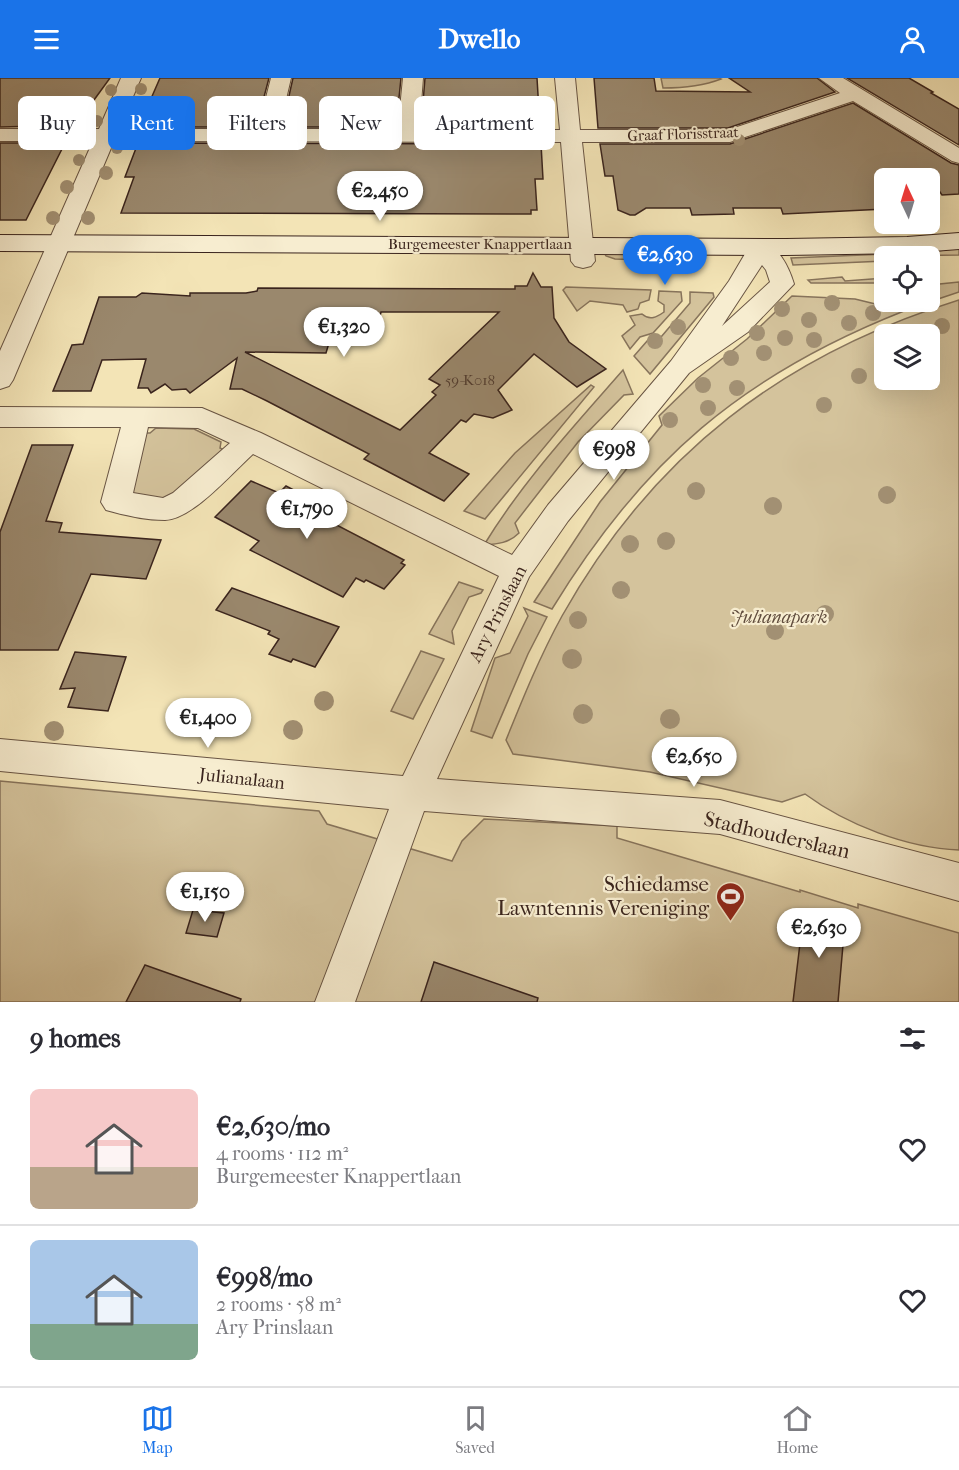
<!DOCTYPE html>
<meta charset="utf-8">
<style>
:root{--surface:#fff;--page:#f7f7f7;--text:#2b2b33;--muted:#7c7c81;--line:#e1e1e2;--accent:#1a73e8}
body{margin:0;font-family:"IM FELL French Canon",serif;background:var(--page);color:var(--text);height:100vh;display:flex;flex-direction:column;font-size:22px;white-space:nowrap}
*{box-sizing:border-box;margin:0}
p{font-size:20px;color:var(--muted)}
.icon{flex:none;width:33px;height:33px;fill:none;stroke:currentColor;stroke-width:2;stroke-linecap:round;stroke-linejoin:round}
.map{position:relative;height:924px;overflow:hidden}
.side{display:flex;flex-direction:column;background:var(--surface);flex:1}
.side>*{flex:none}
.top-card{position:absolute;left:18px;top:18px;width:600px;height:54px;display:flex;gap:12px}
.needle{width:39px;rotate:356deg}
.fabs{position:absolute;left:874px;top:90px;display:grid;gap:12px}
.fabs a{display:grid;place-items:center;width:66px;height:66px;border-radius:9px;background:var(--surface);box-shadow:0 6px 24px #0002;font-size:30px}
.price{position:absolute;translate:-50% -51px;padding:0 14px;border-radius:21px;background:#fff;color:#222;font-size:20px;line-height:39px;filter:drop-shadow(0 2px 3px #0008)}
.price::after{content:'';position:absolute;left:50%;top:36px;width:18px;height:14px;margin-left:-9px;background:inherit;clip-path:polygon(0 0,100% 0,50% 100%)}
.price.current{background:var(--accent);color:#fff}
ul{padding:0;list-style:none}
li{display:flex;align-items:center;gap:18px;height:150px;padding:0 30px}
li+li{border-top:2px solid var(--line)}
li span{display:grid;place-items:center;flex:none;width:168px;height:120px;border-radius:9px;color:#555}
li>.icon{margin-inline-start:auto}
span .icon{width:72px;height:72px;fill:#fffc;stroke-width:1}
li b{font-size:26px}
h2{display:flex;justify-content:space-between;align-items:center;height:72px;padding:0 30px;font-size:26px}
.tag{padding:0 21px;border-radius:9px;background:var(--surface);box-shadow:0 6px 24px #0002;font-size:21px;line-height:54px}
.tag.current{background:var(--accent);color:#fff}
header{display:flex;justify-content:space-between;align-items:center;height:78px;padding:0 30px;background:var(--accent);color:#fff;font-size:27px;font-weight:700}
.menu{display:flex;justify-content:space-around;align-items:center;height:84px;border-top:2px solid var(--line);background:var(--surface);font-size:16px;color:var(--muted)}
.menu a{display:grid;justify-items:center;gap:3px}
.menu .current{color:var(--accent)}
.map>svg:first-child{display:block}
.green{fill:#d4c39c;stroke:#87745c;stroke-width:1.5;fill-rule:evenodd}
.building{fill:#9a886d;stroke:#3a241d;stroke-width:1.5;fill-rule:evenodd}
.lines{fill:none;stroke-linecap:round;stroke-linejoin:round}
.minor-casing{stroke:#685443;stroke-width:2}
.secondary-casing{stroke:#3a241d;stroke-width:2}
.minor{fill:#f7edd0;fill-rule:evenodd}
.secondary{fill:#f7edd0;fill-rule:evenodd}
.tree{fill:#a29073}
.labels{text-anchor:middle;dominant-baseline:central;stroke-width:4.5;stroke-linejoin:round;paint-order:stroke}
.far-street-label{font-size:15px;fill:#3a241d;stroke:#f7edd0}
.number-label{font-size:15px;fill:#523d31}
.street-label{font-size:18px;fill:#3a241d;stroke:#f7edd0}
.park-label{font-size:18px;font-style:italic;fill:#604c3d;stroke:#f7edd0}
.near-street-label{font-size:21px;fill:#3a241d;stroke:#f7edd0}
.near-poi-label{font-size:21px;fill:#3a241d;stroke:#f7edd0;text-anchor:end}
</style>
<header><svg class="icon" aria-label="menu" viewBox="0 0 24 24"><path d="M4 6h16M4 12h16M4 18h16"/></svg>Dwello<svg class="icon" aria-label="person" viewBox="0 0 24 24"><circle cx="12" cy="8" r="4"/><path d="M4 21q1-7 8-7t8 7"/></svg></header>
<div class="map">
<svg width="959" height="924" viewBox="0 0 959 924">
<rect width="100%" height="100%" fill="#f3e4b6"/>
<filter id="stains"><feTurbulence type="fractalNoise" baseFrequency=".00333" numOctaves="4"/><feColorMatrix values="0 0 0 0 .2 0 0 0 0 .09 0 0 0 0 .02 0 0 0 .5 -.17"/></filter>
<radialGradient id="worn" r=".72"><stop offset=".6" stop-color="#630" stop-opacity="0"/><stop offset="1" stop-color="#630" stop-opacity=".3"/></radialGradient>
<!-- green -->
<g class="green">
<path d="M661 0H719L721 1C703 8 683 10 663 10Z"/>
<polygon points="959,169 959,177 885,178 885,183 793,187 791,180 934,174"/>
<polygon points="602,171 701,171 704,184 615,181 606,178"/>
<polygon points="842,199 845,203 885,200 885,205 811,205 808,202"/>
<polygon points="959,204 959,214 935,222 930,214 930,207"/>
<polygon points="566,209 651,212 649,222 640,225 638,231 627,234 623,227 590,223 577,233 563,212"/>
<path d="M659 213 681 214 682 223 653 255 640 259 630 271 622 258 635 247 630 238 642 236C650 243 657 239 664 234V227L658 223Z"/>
<polygon points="690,214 713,215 714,219 650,296 634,278 648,262 661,259 690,225"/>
<path d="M792 218 855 221 904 233C742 297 643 382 552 531L534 524 600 424 662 347 659 338 698 300 747 261Z"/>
<path d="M959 222V772C907 770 847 747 805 716L782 724 650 694 513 676 506 662C523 620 540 578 562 538 653 376 783 277 959 222ZM930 256V302H885V256Z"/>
<path d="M623 292 633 316 624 317 578 364 515 445 519 455C509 465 498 466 484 467 523 403 574 348 623 292Z"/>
<polygon points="591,307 594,309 485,441 464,433 515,375"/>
<polygon points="156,350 194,351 221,364 220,370 224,372 167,422 132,417 145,355 150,355"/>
<polygon points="459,504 483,512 481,515 469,519 452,553 454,566 429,556"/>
<polygon points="524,530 547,539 528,576 492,660 471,653 495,580 510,575 528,538"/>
<polygon points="421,573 444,581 413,641 391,633"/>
<polygon points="0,703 319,733 327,746 452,783 462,763 484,741 617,748 617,760 800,814 800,812 858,830 858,826 959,855 959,924 0,924"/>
</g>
<!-- building -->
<g class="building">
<polygon points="0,0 110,0 94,22 82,47 0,49"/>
<polygon points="160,0 269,0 256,49 145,49 148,39 143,39"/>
<polygon points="293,0 401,0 396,49 282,49"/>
<polygon points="425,0 537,0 540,50 421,49"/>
<polygon points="594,0 654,0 656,13 750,14 729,0 817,0 835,14 728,50 598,50"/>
<polygon points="847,0 909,0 933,14 931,15 959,31 959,67"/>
<polygon points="853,25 951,85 959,87 959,116 942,117 929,98 921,100 885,100 885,131 783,136 781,130 733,130 734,136 692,137 690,130 646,130 635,137 630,137 618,132 613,98 605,98 600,66 730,66"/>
<polygon points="0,65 65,65 26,142 0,142"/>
<polygon points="138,65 541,66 543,101 535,101 537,132 531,132 531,136 121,135 134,99 125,99"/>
<path d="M533 195 541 209H552L554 240 569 264 606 291 577 309 534 276 498 312 512 332 493 340 474 336 466 344 461 342 429 375 469 396 444 423 364 381 369 376 267 323 242 311H230L237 280 190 315 186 311 172 312 165 306 151 315 148 310H138L146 281 102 282 91 313H53L72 267 83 266 99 219H136L142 215 190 218V215H246L257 213 258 210 515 211V208H527ZM381 234H499L429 301 440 307 432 314 436 317 400 352 245 274 326 275 337 238H380Z"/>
<polygon points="32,367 73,367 46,443 62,445 59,454 161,462 146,501 91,496 58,572 0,572 0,454"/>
<polygon points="251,403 279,415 286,408 309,420 302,429 404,482 401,485 405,487 384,511 366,502 364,504 356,500 343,519 250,472 259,463 215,439"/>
<polygon points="232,510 339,549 315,589 293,581 291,584 269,576 279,561 268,556 270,553 216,532"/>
<polygon points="75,574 126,579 108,633 68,629 75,610 60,611"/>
<polygon points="193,832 224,835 217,859 186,855"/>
<polygon points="804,832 845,844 838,924 793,924"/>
<polygon points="434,884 538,920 537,924 421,924"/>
<polygon points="145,887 241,921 240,924 126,924"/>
</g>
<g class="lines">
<defs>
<g id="minor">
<polygon points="121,0 141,0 119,51 258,51 271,0 291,0 279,51 398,51 403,0 423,0 419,51 560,52 555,0 575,0 580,52 728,52 840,15 819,0 843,0 959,70 959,85 952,83 853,23 730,64 582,64 595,183 591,188 583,190 575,188 571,183 561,64 114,63 13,302 9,308 0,311 0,273 93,63 0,63 0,51 99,51"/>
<path d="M760 162C778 167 789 189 794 206L748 254 689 295 568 443 529 499 437 701 720 722 959 785V823L720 756 424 733 355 924H315L389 731 0 693V661L403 698 499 498 253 376C232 395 193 441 165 442 147 442 123 437 106 432L101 424 121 349H0V329L202 330 261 355 512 477 548 427 671 283 729 203 752 164ZM762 187 766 192 770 204 722 248ZM148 349 198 350 230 365 173 415 163 420 133 415Z"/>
</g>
<polygon id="secondary" points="959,155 959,171 907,175 786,177 0,173 0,157 786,161 907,159"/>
</defs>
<!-- minor casing -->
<use href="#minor" class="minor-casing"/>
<!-- secondary casing -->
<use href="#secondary" class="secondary-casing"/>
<!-- minor -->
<use href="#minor" class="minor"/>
<!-- secondary -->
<use href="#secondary" class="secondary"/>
</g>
<!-- trees -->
<g class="tree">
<circle cx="141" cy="11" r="6"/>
<circle cx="111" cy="12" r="6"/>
<circle cx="97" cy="43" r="6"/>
<circle cx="129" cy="43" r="6"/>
<circle cx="739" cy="62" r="6"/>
<circle cx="117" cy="70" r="6"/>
<circle cx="79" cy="82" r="6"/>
<circle cx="106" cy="95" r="7"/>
<circle cx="67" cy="109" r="7"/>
<circle cx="53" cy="140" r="7"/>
<circle cx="88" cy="140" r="7"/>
<circle cx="832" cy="225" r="8"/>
<circle cx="782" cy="231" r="8"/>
<circle cx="873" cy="235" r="8"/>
<circle cx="809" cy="242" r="8"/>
<circle cx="849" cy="245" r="8"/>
<circle cx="942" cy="248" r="8"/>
<circle cx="678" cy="249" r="8"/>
<circle cx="757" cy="255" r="8"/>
<circle cx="785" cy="260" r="8"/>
<circle cx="814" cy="262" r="8"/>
<circle cx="655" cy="263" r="8"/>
<circle cx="764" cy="275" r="8"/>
<circle cx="731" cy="280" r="8"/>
<circle cx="859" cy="298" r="8"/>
<circle cx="703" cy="307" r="8"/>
<circle cx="737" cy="310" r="8"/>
<circle cx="824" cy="327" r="8"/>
<circle cx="708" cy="330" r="8"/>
<circle cx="670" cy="342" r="8"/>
<circle cx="696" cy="413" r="9"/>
<circle cx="887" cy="417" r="9"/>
<circle cx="773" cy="428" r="9"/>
<circle cx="666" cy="463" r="9"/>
<circle cx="630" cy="466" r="9"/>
<circle cx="621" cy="512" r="9"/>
<circle cx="825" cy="536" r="9"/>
<circle cx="578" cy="542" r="9"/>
<circle cx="775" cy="553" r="9"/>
<circle cx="572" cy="581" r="10"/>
<circle cx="324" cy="623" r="10"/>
<circle cx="583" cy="636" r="10"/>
<circle cx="670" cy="641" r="10"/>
<circle cx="293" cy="652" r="10"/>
<circle cx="54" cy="653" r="10"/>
</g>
<!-- icons -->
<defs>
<symbol id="stadium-pin" viewBox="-11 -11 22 30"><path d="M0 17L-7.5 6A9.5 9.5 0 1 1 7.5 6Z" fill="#8f2418" stroke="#f7edd0"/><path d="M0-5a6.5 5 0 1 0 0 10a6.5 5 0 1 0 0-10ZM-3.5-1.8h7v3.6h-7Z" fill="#fff"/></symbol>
</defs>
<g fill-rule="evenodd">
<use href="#stadium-pin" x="714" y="802" width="33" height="45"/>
</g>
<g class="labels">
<!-- far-street labels -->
<g class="far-street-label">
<text transform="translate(683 56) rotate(-2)">Graaf Florisstraat</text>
<text x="480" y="166">Burgemeester Knappertlaan</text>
</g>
<!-- number labels -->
<g class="number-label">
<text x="470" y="302">59-K018</text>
</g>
<!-- street labels -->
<g class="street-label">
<text transform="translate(498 536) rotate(-63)">Ary Prinslaan</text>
<text transform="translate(242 701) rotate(6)">Julianalaan</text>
</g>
<!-- park labels -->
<g class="park-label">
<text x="779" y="539">Julianapark</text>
</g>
<!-- near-street labels -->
<g class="near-street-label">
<text transform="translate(777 757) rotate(13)">Stadhouderslaan</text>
</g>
<!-- near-poi labels -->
<g class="near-poi-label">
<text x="709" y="806">Schiedamse<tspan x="709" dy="24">Lawntennis Vereniging</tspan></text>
</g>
</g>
<rect width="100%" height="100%" filter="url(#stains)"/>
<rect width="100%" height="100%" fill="url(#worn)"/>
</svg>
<div class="fabs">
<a><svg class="needle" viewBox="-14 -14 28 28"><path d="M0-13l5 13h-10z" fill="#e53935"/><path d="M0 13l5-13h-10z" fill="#7c7c81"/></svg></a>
<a><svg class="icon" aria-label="locate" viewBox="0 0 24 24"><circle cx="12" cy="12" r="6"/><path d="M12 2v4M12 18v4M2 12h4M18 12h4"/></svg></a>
<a><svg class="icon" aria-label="layers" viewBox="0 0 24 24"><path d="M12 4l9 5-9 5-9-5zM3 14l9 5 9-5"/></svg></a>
</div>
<b class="price" style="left:380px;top:144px">€2,450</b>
<b class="price current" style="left:665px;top:208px">€2,630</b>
<b class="price" style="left:344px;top:280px">€1,320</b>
<b class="price" style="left:614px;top:403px">€998</b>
<b class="price" style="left:307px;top:462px">€1,790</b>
<b class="price" style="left:208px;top:671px">€1,400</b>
<b class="price" style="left:694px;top:710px">€2,650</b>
<b class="price" style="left:205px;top:845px">€1,150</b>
<b class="price" style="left:819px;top:881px">€2,630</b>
<div class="top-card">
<a class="tag">Buy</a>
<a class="tag current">Rent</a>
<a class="tag">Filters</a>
<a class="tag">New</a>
<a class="tag">Apartment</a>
</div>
</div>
<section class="side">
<h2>9 homes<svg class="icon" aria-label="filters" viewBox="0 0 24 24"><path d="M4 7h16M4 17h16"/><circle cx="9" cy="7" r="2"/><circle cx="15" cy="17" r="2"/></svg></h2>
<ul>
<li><span style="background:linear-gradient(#f6c9c9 65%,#b9a48a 0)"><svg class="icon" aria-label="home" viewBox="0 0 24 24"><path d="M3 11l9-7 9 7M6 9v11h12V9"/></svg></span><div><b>€2,630/mo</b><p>4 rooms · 112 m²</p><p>Burgemeester Knappertlaan</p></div><svg class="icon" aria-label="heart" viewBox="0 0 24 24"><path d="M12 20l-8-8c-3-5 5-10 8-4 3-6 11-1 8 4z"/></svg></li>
<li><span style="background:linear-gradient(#a9c7e8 70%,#7fa58c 0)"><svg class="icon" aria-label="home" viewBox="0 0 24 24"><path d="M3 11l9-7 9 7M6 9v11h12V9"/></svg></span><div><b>€998/mo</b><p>2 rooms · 58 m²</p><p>Ary Prinslaan</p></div><svg class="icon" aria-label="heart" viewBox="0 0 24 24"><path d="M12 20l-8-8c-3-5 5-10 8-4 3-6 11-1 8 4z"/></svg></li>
</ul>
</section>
<nav class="menu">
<a class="current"><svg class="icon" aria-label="map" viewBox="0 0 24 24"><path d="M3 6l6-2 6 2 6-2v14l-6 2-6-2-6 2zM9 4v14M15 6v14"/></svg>Map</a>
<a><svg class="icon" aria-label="saved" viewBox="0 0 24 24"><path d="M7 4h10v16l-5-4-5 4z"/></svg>Saved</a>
<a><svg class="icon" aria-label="home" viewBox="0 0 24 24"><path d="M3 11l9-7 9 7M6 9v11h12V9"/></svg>Home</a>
</nav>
